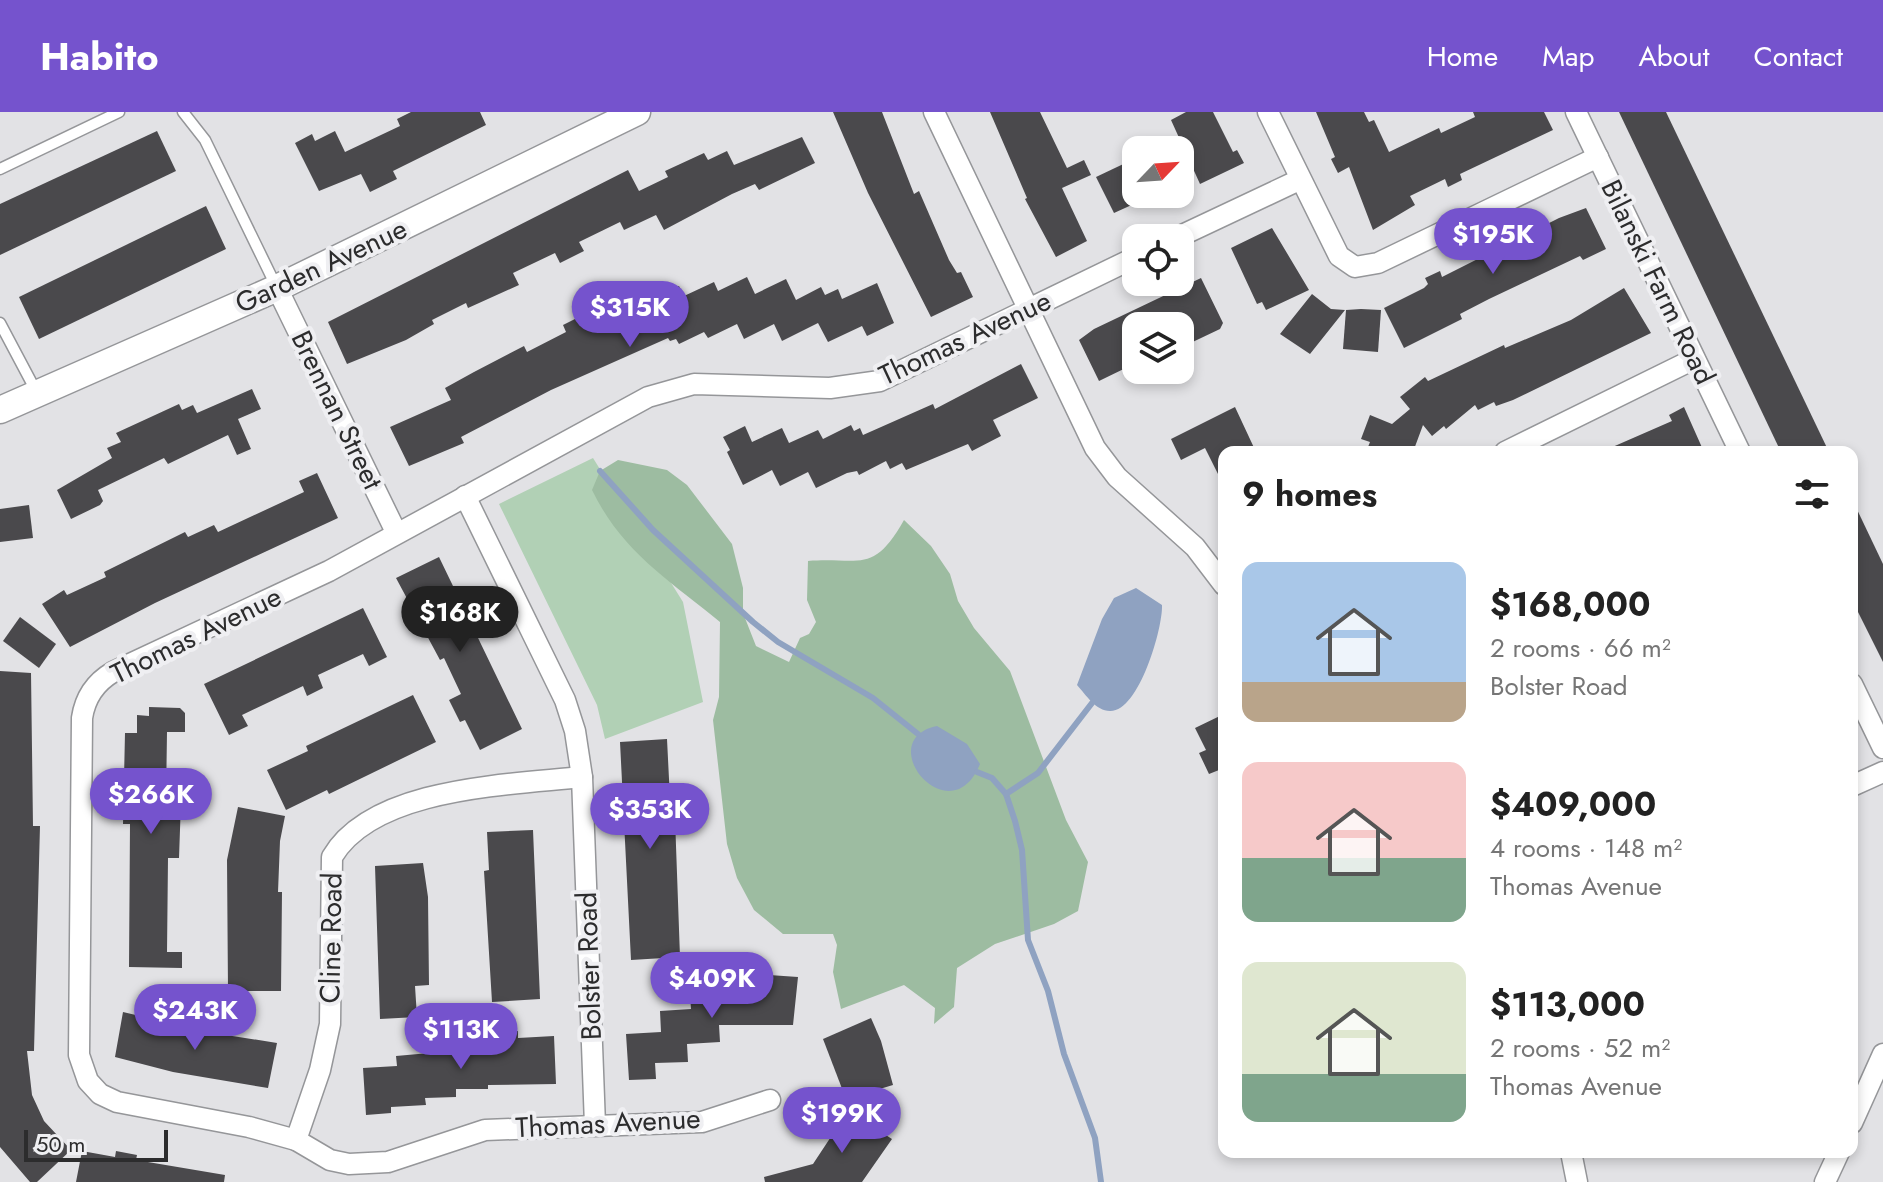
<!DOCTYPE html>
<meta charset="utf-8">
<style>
:root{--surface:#fff;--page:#f6f6f6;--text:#222;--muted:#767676;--accent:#7553cd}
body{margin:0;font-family:Jost,sans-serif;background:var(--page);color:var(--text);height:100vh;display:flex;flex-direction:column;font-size:30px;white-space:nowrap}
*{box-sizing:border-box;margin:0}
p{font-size:26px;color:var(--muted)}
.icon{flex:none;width:44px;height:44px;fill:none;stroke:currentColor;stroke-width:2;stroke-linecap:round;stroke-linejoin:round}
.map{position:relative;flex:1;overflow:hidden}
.sheet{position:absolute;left:1218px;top:334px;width:640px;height:712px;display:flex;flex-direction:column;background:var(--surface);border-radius:16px;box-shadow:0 4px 12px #0003}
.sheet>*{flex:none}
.needle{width:52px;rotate:65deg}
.tools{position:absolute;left:1122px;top:24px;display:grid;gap:16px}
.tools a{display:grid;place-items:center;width:72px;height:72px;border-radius:16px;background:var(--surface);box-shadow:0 4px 12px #0003;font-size:40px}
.scale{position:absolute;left:24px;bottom:20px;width:144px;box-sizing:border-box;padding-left:8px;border:4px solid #2c2c2d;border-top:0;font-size:22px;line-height:28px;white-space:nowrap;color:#2c2c2d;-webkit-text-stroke:6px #efeff2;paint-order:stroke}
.price{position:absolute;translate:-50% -68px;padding:0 18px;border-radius:28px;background:var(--accent);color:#fff;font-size:26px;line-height:52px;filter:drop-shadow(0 2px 4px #0008)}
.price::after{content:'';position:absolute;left:50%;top:48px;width:24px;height:18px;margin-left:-12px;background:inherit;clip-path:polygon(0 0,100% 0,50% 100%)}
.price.current{background:#222;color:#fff}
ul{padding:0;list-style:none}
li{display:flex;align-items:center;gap:24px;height:200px;padding:0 24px}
li span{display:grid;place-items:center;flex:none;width:224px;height:160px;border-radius:16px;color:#555}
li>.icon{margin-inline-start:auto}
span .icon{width:96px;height:96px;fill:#fffc;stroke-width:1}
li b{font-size:34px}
h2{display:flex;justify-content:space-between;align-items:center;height:96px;padding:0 24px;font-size:34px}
header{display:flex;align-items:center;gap:48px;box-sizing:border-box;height:112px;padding:0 40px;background:var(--accent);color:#fff}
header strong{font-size:38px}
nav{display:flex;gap:44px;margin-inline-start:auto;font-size:28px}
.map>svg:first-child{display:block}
.green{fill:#b1d0b5}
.forest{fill:#9dbca1}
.water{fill:#8fa2c1}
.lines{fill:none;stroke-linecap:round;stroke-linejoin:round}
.stream{stroke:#8fa2c1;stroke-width:6}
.building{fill:#4a494c}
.service-casing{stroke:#959699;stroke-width:13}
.minor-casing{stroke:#959699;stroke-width:23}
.tertiary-casing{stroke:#959699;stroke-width:29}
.service{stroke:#fff;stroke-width:10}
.minor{stroke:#fff;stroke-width:20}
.tertiary{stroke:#fff;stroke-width:26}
.labels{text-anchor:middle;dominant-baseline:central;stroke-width:8;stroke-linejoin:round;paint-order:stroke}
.street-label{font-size:28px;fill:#2c2c2d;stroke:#efeff2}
</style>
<header>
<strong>Habito</strong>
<nav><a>Home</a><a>Map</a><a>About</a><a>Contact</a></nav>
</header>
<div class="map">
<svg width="1883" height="1070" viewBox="0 0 1883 1070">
<rect width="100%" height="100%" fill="#e2e2e5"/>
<!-- green -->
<polygon class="green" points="593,346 683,490 703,590 605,627 597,593 499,392"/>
<!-- forest -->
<path class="forest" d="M618 348 667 358 687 373 732 432 743 476V501L756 534 789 550 800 526 809 522 816 510 807 488 808 449C860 445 873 463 904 408L931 434 950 462 958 489 974 516 1010 559 1066 708 1088 750 1078 799 1054 812 995 832 957 856 954 895 934 912 935 896 904 873 841 897 833 860 837 833 833 822H783L754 798 737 766 727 732 713 608 719 585 720 510C669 468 622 440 592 378L600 359Z"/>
<!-- water -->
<g class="water">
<path d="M1136 476 1162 493C1163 516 1139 600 1110 599 1096 599 1086 583 1077 573L1102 507 1114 486Z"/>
<path d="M937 614 967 632 980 652C950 725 870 628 937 614Z"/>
</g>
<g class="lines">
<!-- stream -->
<g class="stream">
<polyline points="600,359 653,418 753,510 778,530 873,586 918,622"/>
<polyline points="977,660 992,666 1006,682 1015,709 1022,738 1028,828 1048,879 1064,942 1095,1026 1101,1070"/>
<polyline points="1006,682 1038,661 1092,591"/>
</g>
</g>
<!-- building -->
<g class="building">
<polygon points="411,0 480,0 486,13 393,59 397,67 370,80 361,62 319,79 295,31 312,22 315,29 335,19 345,40 400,14 397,7"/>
<polygon points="833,0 882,0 914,82 919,79 949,148 957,161 961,160 973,185 931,205 868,81"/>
<polygon points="990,0 1040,0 1067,56 1084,48 1091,63 1062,76 1087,129 1056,145 1025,87 1027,86"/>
<polygon points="1186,0 1213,0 1233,40 1237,38 1244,51 1200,72 1171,8"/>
<polygon points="1316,0 1364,0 1369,10 1374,8 1389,40 1439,16 1441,21 1475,5 1473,0 1544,0 1553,18 1460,62 1462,68 1448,75 1445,67 1410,84 1415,93 1373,118 1349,55 1338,61 1331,47 1335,45"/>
<polygon points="1619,0 1666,0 1829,340 1781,340"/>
<polygon points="157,19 176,59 0,143 0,92"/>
<polygon points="802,25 815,51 759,78 755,72 732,82 664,118 656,103 624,118 620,110 579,130 584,139 560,151 555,141 513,161 519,173 468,196 466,191 432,208 434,212 406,228 347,252 328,210 628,58 639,79 668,65 665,59 704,41 708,48 727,39 734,53"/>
<polygon points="1136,46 1136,91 1114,101 1096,65"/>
<polygon points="206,94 226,137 39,227 19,185"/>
<polygon points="1586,96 1606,137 1583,148 1580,144 1489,187 1460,202 1462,207 1404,236 1384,196 1424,176 1428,172 1425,166 1440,159 1442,165 1559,106"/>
<polygon points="1272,116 1309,178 1266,198 1262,190 1257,192 1231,136"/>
<polygon points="747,165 755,182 786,167 796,188 821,175 825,183 838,177 842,187 877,171 894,211 867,224 862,214 828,230 818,211 782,229 774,212 744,227 737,212 708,226 704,220 679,232 676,227 670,229 668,226 551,278 461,325 464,331 409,354 390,315 451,288 445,276 474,260 524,234 527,240 566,220 563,213 579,205 583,212 640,180 643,187 679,174 684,184 714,170 718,179"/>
<polygon points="1201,166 1223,211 1220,217 1180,236 1180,214 1136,214 1136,251 1099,269 1079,228 1094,217"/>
<polygon points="1624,176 1651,221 1513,288 1496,294 1494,290 1478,298 1475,293 1446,317 1444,314 1432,324 1423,313 1413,340 1366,340 1370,330 1361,327 1370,303 1392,312 1410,297 1400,285 1425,265 1428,269 1504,233 1505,236 1571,208"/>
<polygon points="1312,182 1331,197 1345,198 1310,242 1280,222"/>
<polygon points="1361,197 1381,198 1378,240 1343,237 1346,198"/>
<polygon points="1021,252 1038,286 993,308 1001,324 972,339 968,332 906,358 902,351 890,357 886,349 859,363 857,359 847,361 816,376 808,360 780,374 772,358 743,373 727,340 730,338 723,325 745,314 752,330 782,316 789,331 818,318 823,327 851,313 854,319 860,316 863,323 933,292 935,297"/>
<polygon points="252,277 261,297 238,307 251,337 237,343 228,323 168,352 164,346 98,378 103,389 100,393 71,407 57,378 112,346 107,336 121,330 116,321 179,292 182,298 193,293 197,301"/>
<polygon points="1235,295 1256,340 1224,340 1224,374 1205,336 1181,348 1171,327"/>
<polygon points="1684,295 1704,340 1601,340 1672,309 1669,303"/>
<polygon points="317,361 338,406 155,491 70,535 42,492 64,478 67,483 106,465 104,460 185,420 188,425 214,413 218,420 304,380 299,369"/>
<polygon points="1852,387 1883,452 1883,550 1852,488"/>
<polygon points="29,393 33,426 0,430 0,397"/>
<polygon points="439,445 522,617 480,638 465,608 460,610 449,588 461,582 444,546 440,548 396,466"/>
<polygon points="363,496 387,545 369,554 363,542 318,563 323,576 307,584 303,574 242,603 248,614 229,623 204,572"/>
<polygon points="20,505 56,532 39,556 3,529"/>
<polygon points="0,559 31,561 33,714 40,714 34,939 27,939 32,983 44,1009 71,1038 37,1070 30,1070 0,1035"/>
<polygon points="413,583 436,630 329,682 327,678 286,698 267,658 308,639 306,634"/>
<polygon points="149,595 180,596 185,601 185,620 167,620 166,689 181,689 179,746 168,746 167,840 182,840 182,856 129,855 130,712 123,712 125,621 137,621 137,603 149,604"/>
<polygon points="1224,602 1224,656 1209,662 1199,641 1206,638 1195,616"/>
<polygon points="667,627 671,707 675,706 680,845 631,848 620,630"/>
<polygon points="238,695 285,704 280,729 278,780 282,780 281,879 228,879 227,748"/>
<polygon points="533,718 540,887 492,890 484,759 489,758 487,720"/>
<polygon points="423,751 428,785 429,873 415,874 417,905 380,907 375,754"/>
<polygon points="769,863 798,865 793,913 719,913 720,930 687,932 688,950 655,951 656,967 629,968 626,922 661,920 660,899 691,897 690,882 723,880 722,867"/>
<polygon points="123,900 182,914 182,916 277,931 268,976 173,960 115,945"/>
<polygon points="871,906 881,929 893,973 846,987 823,927"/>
<polygon points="518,919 518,926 554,924 556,972 488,973 488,977 456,977 456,985 425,986 426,993 391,995 391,1001 366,1003 363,956 397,954 396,944 463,938 462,924"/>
<polygon points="848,999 892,1027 862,1070 765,1070 764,1065 813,1052"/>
<polygon points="82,1039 115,1045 116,1039 137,1043 136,1048 225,1063 224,1070 76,1070"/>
</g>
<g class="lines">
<defs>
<g id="service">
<polyline points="183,0 205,28 276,174"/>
<polyline points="0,57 119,0"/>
<polyline points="0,211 36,279"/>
</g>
<g id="minor">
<polyline points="934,0 1095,336 1117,365 1195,435 1224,473"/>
<polyline points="1268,0 1339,144 1355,155 1378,151 1598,45"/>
<polyline points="1576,0 1740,340"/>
<polyline points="1176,126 1299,68"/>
<polyline points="277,176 396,420"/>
<polyline points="1505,340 1694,247"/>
<polyline points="465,384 565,588 575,619 582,665 595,1013"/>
<polyline points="1852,572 1883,636"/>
<polyline points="1852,674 1883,660"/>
<path d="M770 988 702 1010 485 1018 388 1050 349 1052 330 1048 296 1028 249 1015 117 990 100 982 88 969 79 943 82 606C85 586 96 570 113 560L329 459 648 285 694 272 830 276 880 269 1136 145"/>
<polyline points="1852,1011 1883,942"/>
<path d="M296 1028 320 958 330 912 332 745C373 675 509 673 582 665"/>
<polyline points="1571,1040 1577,1070"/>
<polyline points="1825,1070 1839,1040"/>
</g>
<polyline id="tertiary" points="0,298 277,176 637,0"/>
</defs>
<!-- service casing -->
<use href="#service" class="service-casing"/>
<!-- minor casing -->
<use href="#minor" class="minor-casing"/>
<!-- tertiary casing -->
<use href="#tertiary" class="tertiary-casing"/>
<!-- service -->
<use href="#service" class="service"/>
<!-- minor -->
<use href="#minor" class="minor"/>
<!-- tertiary -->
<use href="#tertiary" class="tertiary"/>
</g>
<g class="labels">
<!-- street labels -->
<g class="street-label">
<text transform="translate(321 154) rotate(-25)">Garden Avenue</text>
<text transform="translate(1658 170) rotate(64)">Bilanski Farm Road</text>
<text transform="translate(965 226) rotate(-25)">Thomas Avenue</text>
<text transform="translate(337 298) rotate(64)">Brennan Street</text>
<text transform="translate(196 523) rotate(-26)">Thomas Avenue</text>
<text transform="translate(331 826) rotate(-89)">Cline Road</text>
<text transform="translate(589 854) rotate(-92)">Bolster Road</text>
<text transform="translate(608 1011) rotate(-3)">Thomas Avenue</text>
</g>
</g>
</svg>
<div class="tools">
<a><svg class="needle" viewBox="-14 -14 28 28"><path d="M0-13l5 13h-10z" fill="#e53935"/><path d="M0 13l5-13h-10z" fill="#767676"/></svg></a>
<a><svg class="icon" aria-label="locate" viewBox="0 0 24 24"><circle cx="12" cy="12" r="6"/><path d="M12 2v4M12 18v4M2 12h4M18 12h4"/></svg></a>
<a><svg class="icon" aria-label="layers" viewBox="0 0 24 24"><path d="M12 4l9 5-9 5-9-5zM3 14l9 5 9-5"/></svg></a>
</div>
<div class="scale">50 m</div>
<b class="price" style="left:1493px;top:164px">$195K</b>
<b class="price" style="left:630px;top:237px">$315K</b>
<b class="price current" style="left:460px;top:542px">$168K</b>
<b class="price" style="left:151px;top:724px">$266K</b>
<b class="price" style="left:650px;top:739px">$353K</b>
<b class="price" style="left:712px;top:908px">$409K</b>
<b class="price" style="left:195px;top:940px">$243K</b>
<b class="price" style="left:461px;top:959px">$113K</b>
<b class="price" style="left:842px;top:1043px">$199K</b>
<section class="sheet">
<h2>9 homes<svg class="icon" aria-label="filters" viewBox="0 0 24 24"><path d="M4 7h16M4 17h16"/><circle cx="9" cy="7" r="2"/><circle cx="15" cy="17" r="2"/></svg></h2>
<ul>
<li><span style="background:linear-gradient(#a9c7e8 75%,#b9a48a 0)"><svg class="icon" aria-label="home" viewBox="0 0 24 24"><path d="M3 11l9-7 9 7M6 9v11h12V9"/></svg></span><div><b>$168,000</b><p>2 rooms · 66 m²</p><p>Bolster Road</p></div></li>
<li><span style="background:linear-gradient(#f6c9c9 60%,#7fa58c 0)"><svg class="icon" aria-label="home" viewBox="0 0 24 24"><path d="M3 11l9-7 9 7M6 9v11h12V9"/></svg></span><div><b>$409,000</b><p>4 rooms · 148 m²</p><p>Thomas Avenue</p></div></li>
<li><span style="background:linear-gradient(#dfe7d0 70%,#7fa58c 0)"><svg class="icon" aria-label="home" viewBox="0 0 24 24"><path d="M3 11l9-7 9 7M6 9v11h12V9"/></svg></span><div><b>$113,000</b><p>2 rooms · 52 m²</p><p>Thomas Avenue</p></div></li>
</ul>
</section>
</div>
